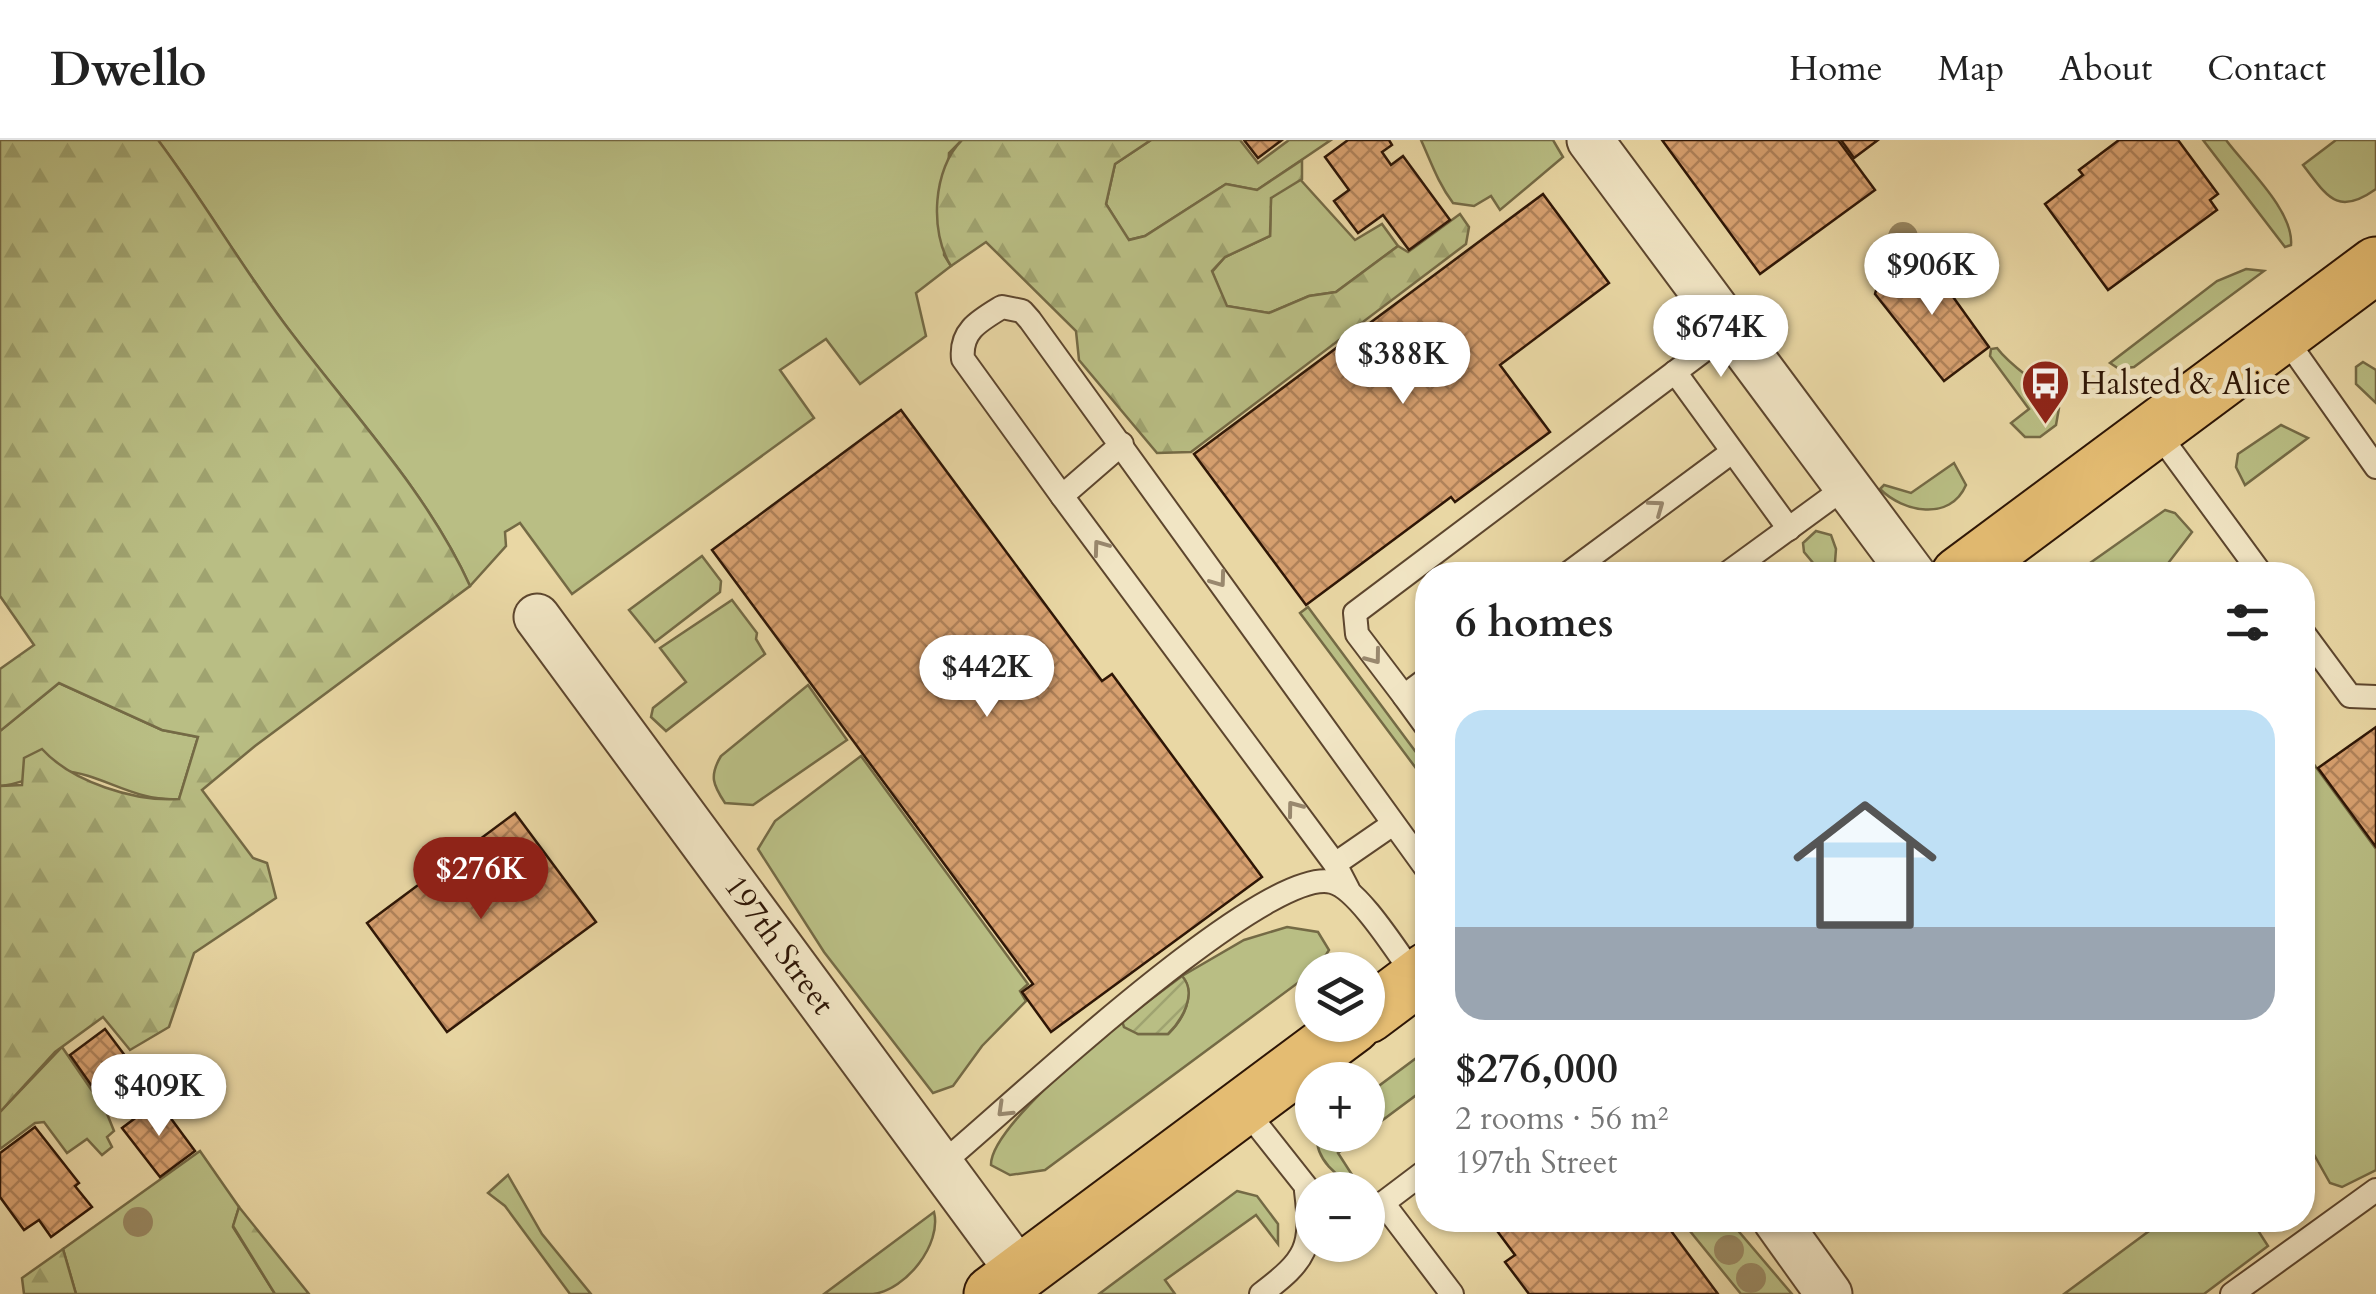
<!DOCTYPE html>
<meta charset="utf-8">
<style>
:root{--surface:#fff;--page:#f6f6f6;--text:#222;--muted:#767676;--line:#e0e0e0;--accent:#8f2418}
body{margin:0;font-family:Cardo,serif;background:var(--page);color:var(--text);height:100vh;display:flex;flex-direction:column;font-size:38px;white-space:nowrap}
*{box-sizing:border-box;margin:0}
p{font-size:32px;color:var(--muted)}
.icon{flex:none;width:55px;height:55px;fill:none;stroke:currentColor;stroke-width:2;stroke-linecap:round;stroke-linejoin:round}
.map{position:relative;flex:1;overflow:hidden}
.details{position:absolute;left:1415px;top:422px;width:900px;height:670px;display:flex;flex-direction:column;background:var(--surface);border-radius:40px;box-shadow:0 2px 8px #0004}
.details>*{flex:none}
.buttons{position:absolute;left:1295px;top:812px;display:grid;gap:20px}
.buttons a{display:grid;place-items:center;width:90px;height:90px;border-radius:50%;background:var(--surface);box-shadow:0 2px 8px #0004;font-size:50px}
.price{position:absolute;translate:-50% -85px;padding:0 22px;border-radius:35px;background:#fff;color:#222;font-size:32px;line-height:65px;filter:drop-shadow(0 2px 5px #0008)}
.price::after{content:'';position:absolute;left:50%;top:60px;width:30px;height:22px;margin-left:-15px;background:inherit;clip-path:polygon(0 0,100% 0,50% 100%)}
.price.active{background:var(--accent);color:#fff}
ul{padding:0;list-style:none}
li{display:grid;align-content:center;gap:20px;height:530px;padding:0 40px}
li span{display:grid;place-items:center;height:310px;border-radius:30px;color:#555}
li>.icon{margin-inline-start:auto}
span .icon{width:180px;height:180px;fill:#fffc;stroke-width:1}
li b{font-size:42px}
h2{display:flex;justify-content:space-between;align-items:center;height:120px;padding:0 40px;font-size:42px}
header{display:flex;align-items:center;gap:60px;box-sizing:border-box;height:140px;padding:0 50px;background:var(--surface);border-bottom:2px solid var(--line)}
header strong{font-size:48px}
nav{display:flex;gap:55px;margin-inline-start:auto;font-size:35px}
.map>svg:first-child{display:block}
.grass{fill:#b9be84;stroke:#746a45;stroke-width:2.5}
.forest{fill:url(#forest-firs);stroke:#746a45;stroke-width:2.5}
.garden{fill:url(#garden-furrows);stroke:#746a45;stroke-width:2.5}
.building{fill:url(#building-cross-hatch);stroke:#2e1606;stroke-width:2.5}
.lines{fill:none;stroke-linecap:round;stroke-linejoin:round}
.service-casing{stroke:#5d462e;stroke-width:26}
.minor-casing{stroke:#5d462e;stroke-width:49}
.primary-casing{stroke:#2e1606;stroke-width:59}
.service{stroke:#f1e5c4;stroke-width:22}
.minor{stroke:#f1e5c4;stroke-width:45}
.primary{stroke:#e4bc72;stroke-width:55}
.tree{fill:#998862}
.oneway{stroke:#99886e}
.labels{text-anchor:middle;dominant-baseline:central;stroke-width:9;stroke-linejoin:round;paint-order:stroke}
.poi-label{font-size:32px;fill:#2e1606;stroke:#f1e5c4;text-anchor:start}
.street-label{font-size:32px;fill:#2e1606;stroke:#f1e5c4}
</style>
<header>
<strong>Dwello</strong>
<nav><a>Home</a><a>Map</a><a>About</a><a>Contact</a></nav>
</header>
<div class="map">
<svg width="2376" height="1154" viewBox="0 0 2376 1154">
<defs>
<pattern id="forest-firs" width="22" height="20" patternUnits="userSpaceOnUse" patternTransform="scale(2.5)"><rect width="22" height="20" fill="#b9be84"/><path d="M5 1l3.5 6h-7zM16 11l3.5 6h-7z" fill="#9fa370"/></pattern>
<pattern id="garden-furrows" width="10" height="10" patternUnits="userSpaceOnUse" patternTransform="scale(2.5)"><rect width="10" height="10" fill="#b9be84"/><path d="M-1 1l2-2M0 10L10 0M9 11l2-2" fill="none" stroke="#9fa370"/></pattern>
<pattern id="building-cross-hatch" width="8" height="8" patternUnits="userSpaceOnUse" patternTransform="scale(2.5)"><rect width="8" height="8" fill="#d8a170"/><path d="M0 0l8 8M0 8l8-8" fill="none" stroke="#b0825a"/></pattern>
</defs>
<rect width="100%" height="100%" fill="#e9d7a4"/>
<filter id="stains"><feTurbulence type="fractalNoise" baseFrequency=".002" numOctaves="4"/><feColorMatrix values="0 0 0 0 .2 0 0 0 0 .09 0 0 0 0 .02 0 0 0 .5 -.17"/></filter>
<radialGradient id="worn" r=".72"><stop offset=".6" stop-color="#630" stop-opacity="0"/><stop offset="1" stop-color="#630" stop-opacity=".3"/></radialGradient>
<!-- grass -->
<g class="grass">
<path d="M158 0H962L949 13 944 115 951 126 916 153 926 196 860 244 826 199 780 230 814 278 572 454 520 383 505 392 506 406 470 446C426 349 348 269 284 183 240 124 203 60 158 0Z"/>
<polygon points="1151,0 1240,0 1258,23 1289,0 1331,0 1257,50 1226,44 1145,96 1128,100 1106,64 1115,24"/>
<path d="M1421 0H1553L1563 17 1500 70 1491 56 1474 66 1453 63C1438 43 1431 22 1421 0Z"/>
<path d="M2203 0H2226C2246 27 2294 71 2291 105L2285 107Z"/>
<path d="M2336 0H2376V49C2337 77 2327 56 2303 25Z"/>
<polygon points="1298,37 1355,100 1382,84 1398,106 1336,152 1309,156 1269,173 1226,166 1212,132 1225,117 1270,96 1271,58"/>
<polygon points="2246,129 2264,131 2134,227 2119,229 2110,223 2217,141"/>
<path d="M1997 208C2015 232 2044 243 2059 268L2056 285 2040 297H2025L2011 283 2029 269 1990 216 1991 209Z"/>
<polygon points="2363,222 2376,230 2376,263 2356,244 2356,227"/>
<polygon points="2281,285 2308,298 2245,345 2236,327 2238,314"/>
<path d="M1954 323 1966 345C1950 382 1903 372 1880 349L1884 345 1911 353Z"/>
<polygon points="2165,370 2175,373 2192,392 2169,422 2176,435 2073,435"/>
<polygon points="1816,391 1831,395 1836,409 1834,435 1799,435 1814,424 1804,412 1803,403"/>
<polygon points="702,416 721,441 720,452 655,502 629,470"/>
<polygon points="732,460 757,493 756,499 765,514 666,591 651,577 653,568 686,542 660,508"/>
<polygon points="1308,467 1427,627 1427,643 1300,473"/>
<path d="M59 543 162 590 198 597 179 659C133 662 102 633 62 631 46 630 21 645 0 646V591Z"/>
<path d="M808 545 847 600 753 665 725 663C713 645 709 636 721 616Z"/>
<polygon points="2302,608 2376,709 2376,1030 2342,1047 2330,1043 2303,995"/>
<polygon points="861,616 1028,844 1020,851 1026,861 982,906 953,946 933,953 824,812 758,709 775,681"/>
<path d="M1287 787 1318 792 1329 810 1318 828 1045 1030 1010 1035 991 1025C990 990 1093 904 1122 881L1138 894H1168C1183 880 1197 854 1182 836L1244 800Z"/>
<polygon points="62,907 95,955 99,954 114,991 107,997 112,1007 102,1015 87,999 67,1013 44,982 35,983 0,1009 0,972"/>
<polygon points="1427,910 1427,947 1368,991 1368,954"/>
<path d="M1317 995H1362L1338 1013 1358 1044C1337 1040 1315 1018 1317 995Z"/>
<polygon points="200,1011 239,1067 233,1087 275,1154 76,1154 63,1109"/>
<polygon points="508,1035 542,1094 591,1154 570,1154 505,1066 488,1053"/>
<polygon points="1237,1051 1257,1056 1278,1084 1278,1104 1256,1075 1165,1140 1175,1154 1099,1154"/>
<path d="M934 1072C942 1104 906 1150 873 1154 857 1154 840 1154 824 1154Z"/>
<polygon points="1681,1080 1729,1080 1792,1154 1741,1154"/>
<polygon points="2164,1080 2258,1080 2257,1089 2268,1106 2204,1154 2064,1154"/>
</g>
<!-- forest -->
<g class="forest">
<path d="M0 0H158C203 60 240 124 284 183 348 269 426 349 470 446L255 606 202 650 253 718 267 723 276 758 194 813 169 887 130 910 103 877 55 912 0 972V646L22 645 24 618 42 609C72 642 135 662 179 659L198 597 162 590 59 543 0 591V529L34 505 0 456Z"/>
<path d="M962 0H1151L1115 24 1106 64 1129 100 1145 96 1226 44 1257 50 1302 20V39L1271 58 1270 96 1225 117 1212 131 1227 166 1269 173 1309 156 1336 152 1398 106 1408 112 1460 74 1469 87 1466 104 1191 312 1157 313 1079 220 1076 191 986 102 951 126C929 92 933 28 962 0Z"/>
<polygon points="239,1067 309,1154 275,1154 233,1086"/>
<polygon points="63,1109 76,1154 24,1154 22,1138"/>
</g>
<!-- garden -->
<path class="garden" d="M1182 836C1198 853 1182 880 1168 894H1138L1124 887 1122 881Z"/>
<!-- building -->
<g class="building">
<polygon points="1244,0 1282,0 1258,18"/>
<polygon points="1348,0 1389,0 1392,5 1382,12 1391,25 1403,16 1450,80 1409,110 1383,75 1358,93 1334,61 1349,50 1325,17"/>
<polygon points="1662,0 1838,0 1875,50 1760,134"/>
<polygon points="1841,0 1878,0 1854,18"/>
<polygon points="2119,0 2178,0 2218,54 2210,60 2217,70 2108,150 2045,64 2083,35 2079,30"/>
<polygon points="1543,54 1609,143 1500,225 1550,292 1455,362 1451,357 1306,465 1194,314"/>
<polygon points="1923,115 1989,207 1944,241 1875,154 1877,147"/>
<polygon points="901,270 1102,541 1112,534 1262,737 1051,892 1022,852 1033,844 712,410"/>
<polygon points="2376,587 2376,707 2318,628"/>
<polygon points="515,673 596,782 447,892 367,783"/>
<polygon points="105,889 132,925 96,952 70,915"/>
<polygon points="158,961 195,1011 160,1037 122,988"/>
<polygon points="35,987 79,1043 75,1046 92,1067 51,1097 39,1080 24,1090 0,1057 0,1013"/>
<polygon points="1489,1080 1663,1080 1718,1154 1529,1154 1505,1122 1515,1115"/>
</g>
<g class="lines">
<defs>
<g id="service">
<polyline points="2283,195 2376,327"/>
<polyline points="1675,232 1789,389"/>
<polyline points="2155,289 2262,435"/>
<polyline points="1122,304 1062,356 1335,724 1348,749"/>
<path d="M1062 356 963 219C960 191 979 181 1002 167L1022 171 1030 180 1428 731"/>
<polyline points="1566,435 1732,312"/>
<polyline points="1725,435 1847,346"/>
<polyline points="2302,491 2350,556 2376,557"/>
<polyline points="1428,538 1404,556 1428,589"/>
<polyline points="1404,556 1357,494 1355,473 1731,190"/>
<polyline points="1335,724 1393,684"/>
<polyline points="1243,967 1312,1054"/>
<path d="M940 1025C1002 975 1263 725 1332 742 1358 748 1399 815 1416 838"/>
<polyline points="1383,1063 1428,1029"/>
<polyline points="1368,1067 1383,1063 1452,1154"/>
<path d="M1261 1154C1307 1119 1313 1108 1306 1051"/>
<polyline points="2232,1154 2376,1050"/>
</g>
<g id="minor">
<polyline points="1590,0 1913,435"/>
<polyline points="537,477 1020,1133"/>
<polyline points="1776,1080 1829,1154"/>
</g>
<g id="primary">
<polyline points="1959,435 2376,125"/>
<polyline points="1368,875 1428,830"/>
<polyline points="992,1154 1353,885"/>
</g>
</defs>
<!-- service casing -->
<use href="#service" class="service-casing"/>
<!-- minor casing -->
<use href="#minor" class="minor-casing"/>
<!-- primary casing -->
<use href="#primary" class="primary-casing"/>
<!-- service -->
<use href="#service" class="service"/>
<!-- minor -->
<use href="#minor" class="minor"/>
<!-- primary -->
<use href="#primary" class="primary"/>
</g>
<!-- trees -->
<g class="tree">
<circle cx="1903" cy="97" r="15"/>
<circle cx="138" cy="1082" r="15"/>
<circle cx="1729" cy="1110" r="15"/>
<circle cx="1751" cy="1138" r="15"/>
</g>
<!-- one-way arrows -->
<defs><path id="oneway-chevron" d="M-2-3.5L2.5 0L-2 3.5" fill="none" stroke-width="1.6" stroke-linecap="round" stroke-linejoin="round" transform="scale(2.5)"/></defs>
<g class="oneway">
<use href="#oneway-chevron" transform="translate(1657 367) rotate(-36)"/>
<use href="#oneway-chevron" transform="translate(1100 407) rotate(-126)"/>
<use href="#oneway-chevron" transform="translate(1219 440) rotate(54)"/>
<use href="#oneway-chevron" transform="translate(1374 517) rotate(53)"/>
<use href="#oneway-chevron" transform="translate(1294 668) rotate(-127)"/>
<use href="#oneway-chevron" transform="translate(1004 970) rotate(136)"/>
</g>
<!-- icons -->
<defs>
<symbol id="bus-pin" viewBox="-11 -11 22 30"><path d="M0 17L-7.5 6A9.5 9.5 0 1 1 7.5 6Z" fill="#8f2418" stroke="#f1e5c4"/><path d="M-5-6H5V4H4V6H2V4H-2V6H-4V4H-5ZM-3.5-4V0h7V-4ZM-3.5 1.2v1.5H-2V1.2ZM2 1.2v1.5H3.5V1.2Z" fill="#fff"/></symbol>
</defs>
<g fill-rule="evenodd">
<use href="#bus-pin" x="2018" y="216" width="55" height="75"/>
</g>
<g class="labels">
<!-- poi labels -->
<g class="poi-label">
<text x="2080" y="244">Halsted &amp; Alice</text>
</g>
<!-- street labels -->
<g class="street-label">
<text transform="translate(779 805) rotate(54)">197th Street</text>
</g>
</g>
<rect width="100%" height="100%" filter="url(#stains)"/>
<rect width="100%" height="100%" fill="url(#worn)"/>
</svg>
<div class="buttons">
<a><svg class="icon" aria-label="layers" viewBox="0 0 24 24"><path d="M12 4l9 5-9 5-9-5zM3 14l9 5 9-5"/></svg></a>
<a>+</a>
<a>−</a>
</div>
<b class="price" style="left:1932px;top:178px">$906K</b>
<b class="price" style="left:1721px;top:240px">$674K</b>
<b class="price" style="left:1403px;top:267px">$388K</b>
<b class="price" style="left:987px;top:580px">$442K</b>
<b class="price active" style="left:481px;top:782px">$276K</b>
<b class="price" style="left:159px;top:999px">$409K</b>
<section class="details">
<h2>6 homes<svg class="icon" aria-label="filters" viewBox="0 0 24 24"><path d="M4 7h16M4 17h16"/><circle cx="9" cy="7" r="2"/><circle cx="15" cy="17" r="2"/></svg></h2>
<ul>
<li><span style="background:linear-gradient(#bfe0f5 70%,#9aa5b1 0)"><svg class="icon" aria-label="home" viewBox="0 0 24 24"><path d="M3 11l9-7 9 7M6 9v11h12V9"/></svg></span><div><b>$276,000</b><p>2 rooms · 56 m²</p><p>197th Street</p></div></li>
</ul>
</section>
</div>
